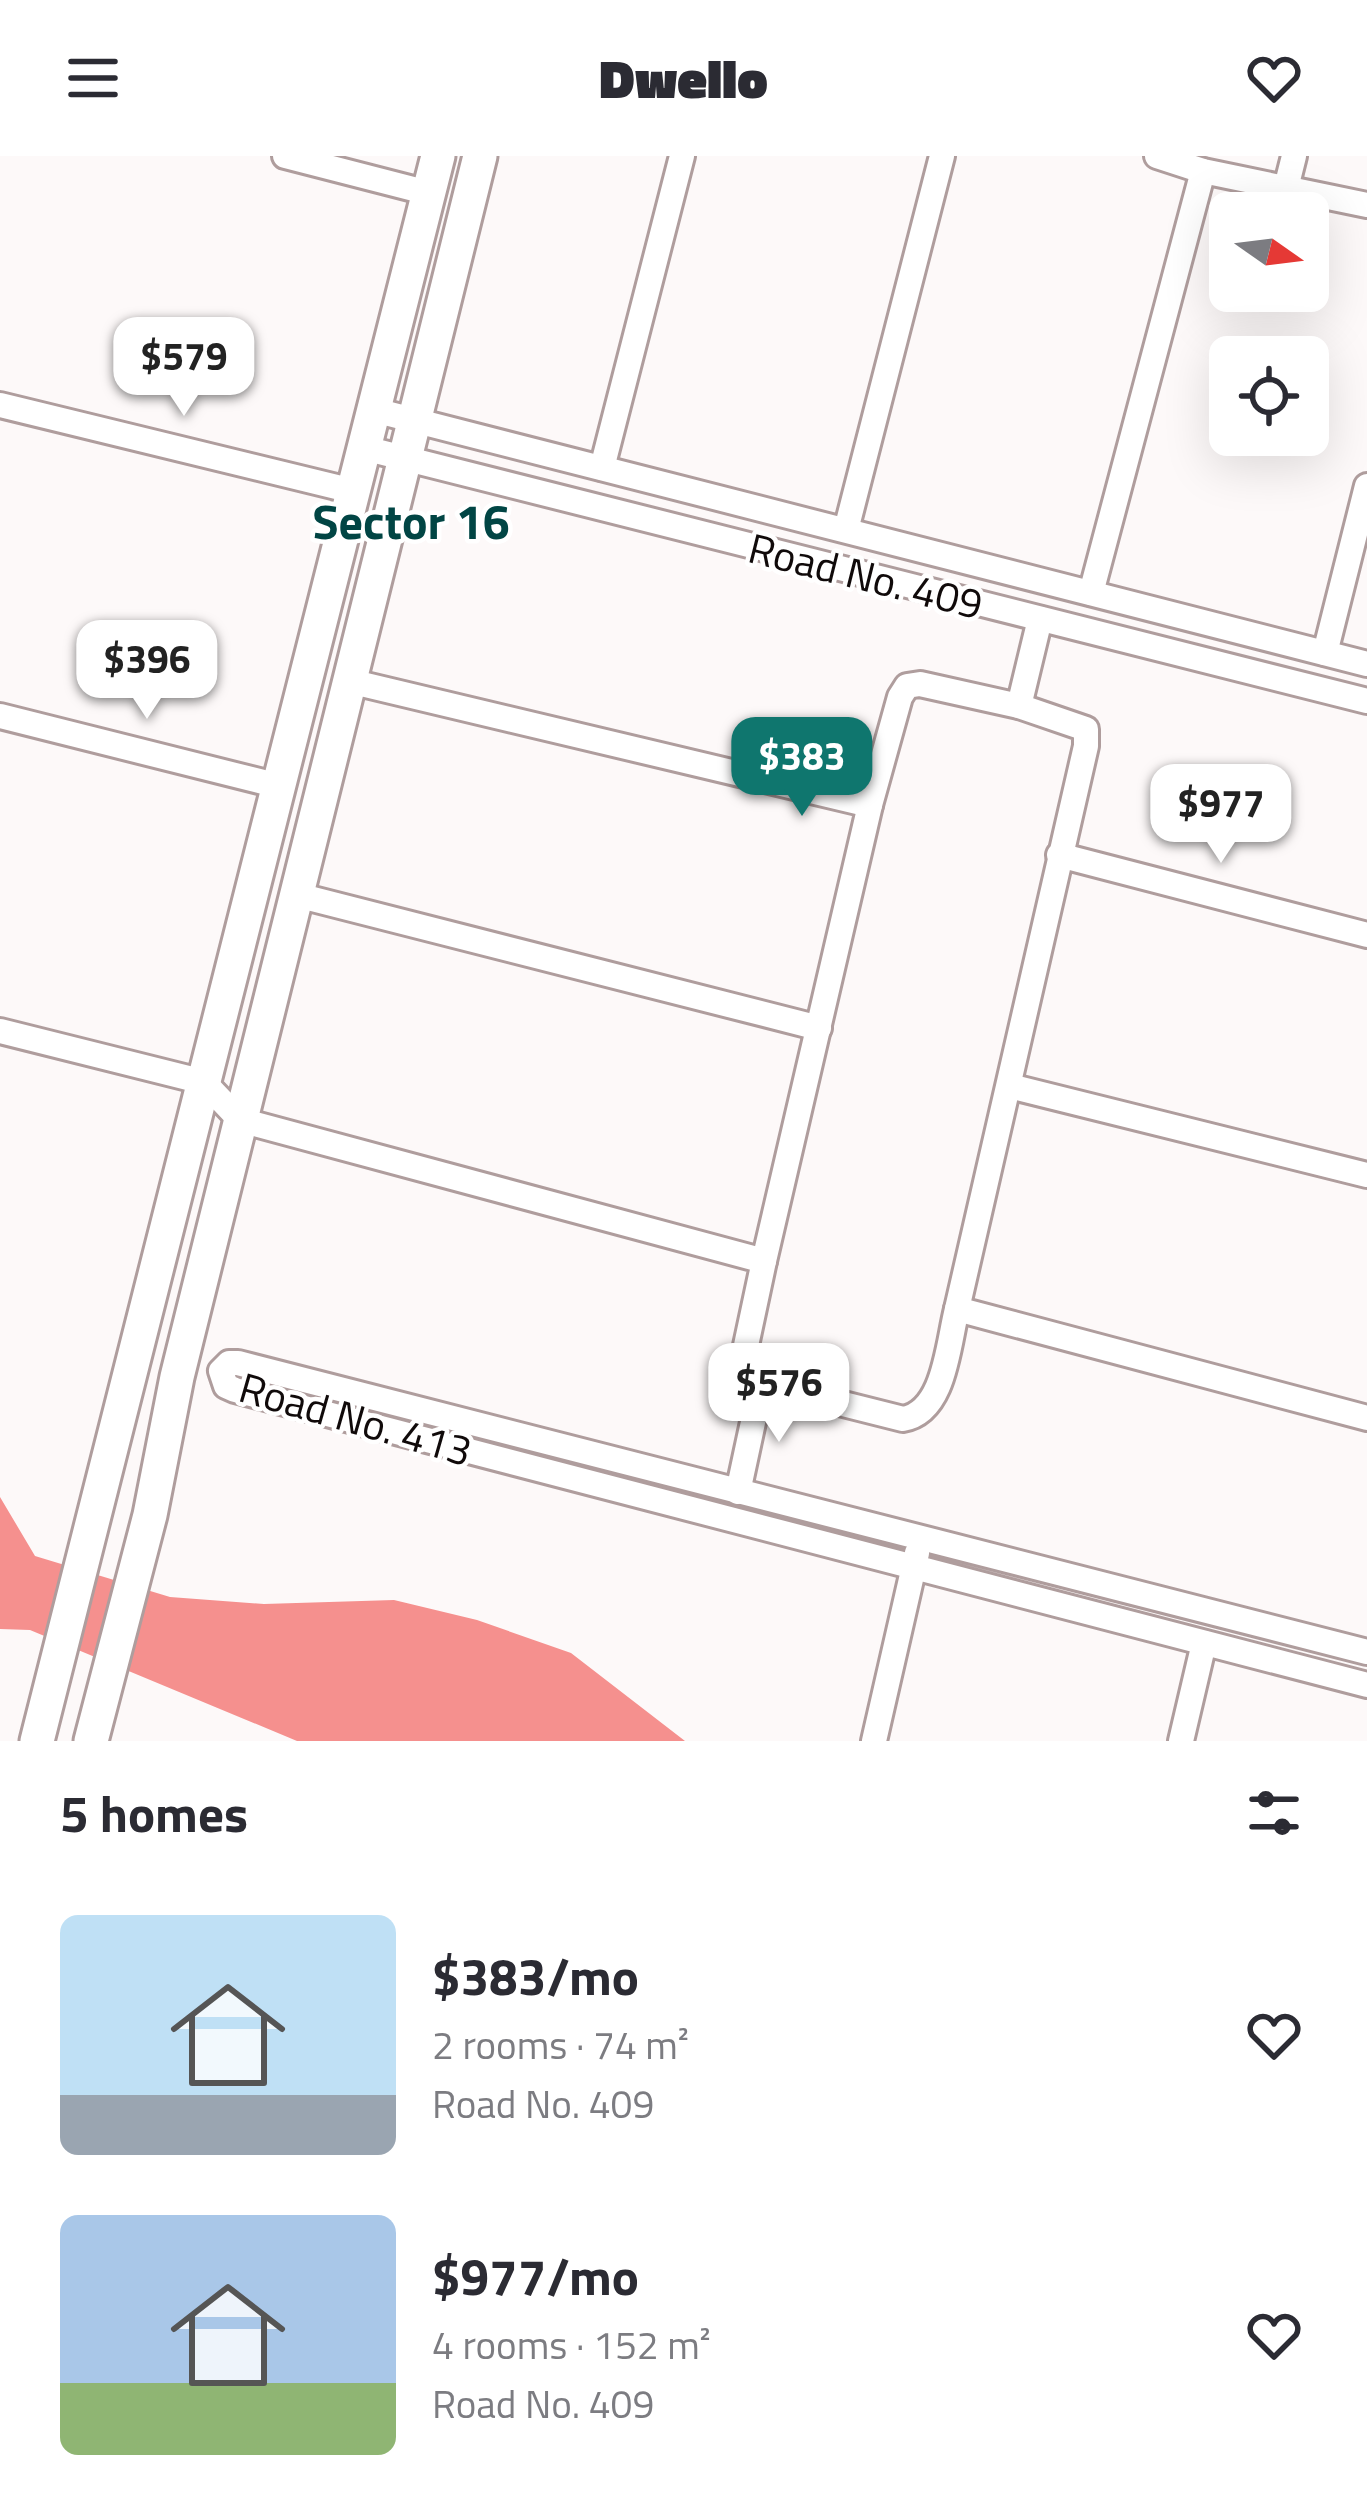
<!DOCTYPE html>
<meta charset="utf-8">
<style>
:root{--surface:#fff;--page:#f7f7f7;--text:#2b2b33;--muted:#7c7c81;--accent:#0f766e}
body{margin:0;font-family:"Titillium Web",sans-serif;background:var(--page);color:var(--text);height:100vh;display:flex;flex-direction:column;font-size:45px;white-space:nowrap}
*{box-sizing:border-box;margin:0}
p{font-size:39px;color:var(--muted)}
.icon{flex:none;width:66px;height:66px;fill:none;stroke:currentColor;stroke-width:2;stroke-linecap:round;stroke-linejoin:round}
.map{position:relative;height:1585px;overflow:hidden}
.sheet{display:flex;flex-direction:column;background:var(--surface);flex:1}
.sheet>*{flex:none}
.needle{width:78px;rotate:104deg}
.tools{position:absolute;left:1209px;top:36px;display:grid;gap:24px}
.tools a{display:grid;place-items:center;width:120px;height:120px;border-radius:18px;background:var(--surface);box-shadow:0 12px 48px #0002;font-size:60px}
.price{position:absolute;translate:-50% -102px;padding:0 27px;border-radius:24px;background:#fff;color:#222;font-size:39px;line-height:78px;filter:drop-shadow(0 3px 6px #0008)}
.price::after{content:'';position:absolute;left:50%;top:72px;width:36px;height:27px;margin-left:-18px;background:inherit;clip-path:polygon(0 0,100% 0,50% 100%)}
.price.current{background:var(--accent);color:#fff}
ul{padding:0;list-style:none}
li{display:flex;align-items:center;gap:36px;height:300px;padding:0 60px}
li span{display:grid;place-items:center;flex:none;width:336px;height:240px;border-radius:18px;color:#555}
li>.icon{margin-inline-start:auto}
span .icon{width:144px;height:144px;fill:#fffc;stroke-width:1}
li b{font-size:51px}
h2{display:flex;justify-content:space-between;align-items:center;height:144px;padding:0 60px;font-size:51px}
header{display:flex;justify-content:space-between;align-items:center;height:156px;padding:0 60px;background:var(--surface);font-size:54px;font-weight:800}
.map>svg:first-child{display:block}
.water{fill:#f5908e}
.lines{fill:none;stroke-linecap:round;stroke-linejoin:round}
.street-casing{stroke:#af9d9d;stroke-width:30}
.secondary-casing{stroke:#af9d9d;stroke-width:39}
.street{stroke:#fff;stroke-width:24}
.secondary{stroke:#fff;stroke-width:33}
.labels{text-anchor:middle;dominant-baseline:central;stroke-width:9;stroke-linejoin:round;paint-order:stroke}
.street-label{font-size:42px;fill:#100a0a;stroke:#fff}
.quarter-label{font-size:48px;font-weight:bold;fill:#014544;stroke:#fff}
</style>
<header><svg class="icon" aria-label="menu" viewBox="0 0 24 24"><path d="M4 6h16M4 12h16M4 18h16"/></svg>Dwello<svg class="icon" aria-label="heart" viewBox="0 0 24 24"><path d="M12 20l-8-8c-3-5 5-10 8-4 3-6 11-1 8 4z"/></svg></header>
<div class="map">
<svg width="1367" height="1585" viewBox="0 0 1367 1585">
<rect width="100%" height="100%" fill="#fdf9f9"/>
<!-- water -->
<polygon class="water" points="0,1341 35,1400 170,1441 264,1448 394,1444 477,1464 571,1497 685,1585 297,1585 30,1474 0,1473"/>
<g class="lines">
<defs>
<g id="street">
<polyline points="285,0 429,37"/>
<polyline points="1157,0 1203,15 1367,49"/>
<polyline points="1286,32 1294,0"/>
<polyline points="0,249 353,335"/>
<polyline points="374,254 1367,508"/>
<polyline points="364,292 1367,545"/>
<polyline points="602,312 682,0"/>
<polyline points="846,374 942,0"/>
<polyline points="1091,437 1203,15"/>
<polyline points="1325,497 1367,330"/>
<polyline points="349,525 870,649 764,1105"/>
<polyline points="1019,550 1040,463"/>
<polyline points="0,560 279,630"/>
<polyline points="1059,699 1367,779"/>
<polyline points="297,739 819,872"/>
<path d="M0 875 204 926 240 964 764 1105 741 1213 744 1223 903 1263C945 1256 948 1188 957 1153L1086 590V573L1019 550 920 528 907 530 900 541 870 649"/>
<polyline points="1009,930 1367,1019"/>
<polyline points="957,1153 1367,1262"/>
<polyline points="738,1336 761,1229"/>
<polyline points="1367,1496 238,1207 229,1207 221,1215 226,1230 235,1234 1367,1529"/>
<polyline points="874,1585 917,1397"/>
<polyline points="1181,1585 1204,1487"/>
</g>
<g id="secondary">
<polyline points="37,1585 438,0"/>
<polyline points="91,1585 150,1359 177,1221 480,0"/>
</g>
</defs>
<!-- street casing -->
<use href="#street" class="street-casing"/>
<!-- secondary casing -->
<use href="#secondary" class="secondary-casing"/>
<!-- street -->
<use href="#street" class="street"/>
<!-- secondary -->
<use href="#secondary" class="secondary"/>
</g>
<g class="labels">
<!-- street labels -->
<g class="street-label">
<text transform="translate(866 419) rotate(14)">Road No. 409</text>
<text transform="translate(356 1262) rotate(16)">Road No. 413</text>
</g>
<!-- quarter labels -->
<g class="quarter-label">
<text x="411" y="365">Sector 16</text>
</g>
</g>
</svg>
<div class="tools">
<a><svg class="needle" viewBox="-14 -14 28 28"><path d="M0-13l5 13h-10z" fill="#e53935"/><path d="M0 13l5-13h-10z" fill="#7c7c81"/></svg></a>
<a><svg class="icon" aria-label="locate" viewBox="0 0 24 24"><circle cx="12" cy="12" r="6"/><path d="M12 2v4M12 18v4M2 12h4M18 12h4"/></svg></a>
</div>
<b class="price" style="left:184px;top:263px">$579</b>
<b class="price" style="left:147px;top:566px">$396</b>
<b class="price current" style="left:802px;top:663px">$383</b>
<b class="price" style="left:1221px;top:710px">$977</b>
<b class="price" style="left:779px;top:1289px">$576</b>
</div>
<section class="sheet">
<h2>5 homes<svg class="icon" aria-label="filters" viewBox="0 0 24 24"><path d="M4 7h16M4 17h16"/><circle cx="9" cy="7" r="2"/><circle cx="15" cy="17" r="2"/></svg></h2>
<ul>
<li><span style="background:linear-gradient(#bfe0f5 75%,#9aa5b1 0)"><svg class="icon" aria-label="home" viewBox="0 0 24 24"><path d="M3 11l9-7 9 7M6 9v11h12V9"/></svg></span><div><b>$383/mo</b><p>2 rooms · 74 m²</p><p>Road No. 409</p></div><svg class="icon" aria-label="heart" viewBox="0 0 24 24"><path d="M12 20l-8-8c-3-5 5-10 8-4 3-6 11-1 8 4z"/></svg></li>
<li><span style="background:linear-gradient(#a9c7e8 70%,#8fb573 0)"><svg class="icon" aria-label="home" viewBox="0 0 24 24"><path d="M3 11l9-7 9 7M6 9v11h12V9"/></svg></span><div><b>$977/mo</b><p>4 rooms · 152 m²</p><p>Road No. 409</p></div><svg class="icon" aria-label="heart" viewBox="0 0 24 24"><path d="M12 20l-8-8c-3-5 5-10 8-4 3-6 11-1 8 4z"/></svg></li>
</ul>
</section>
